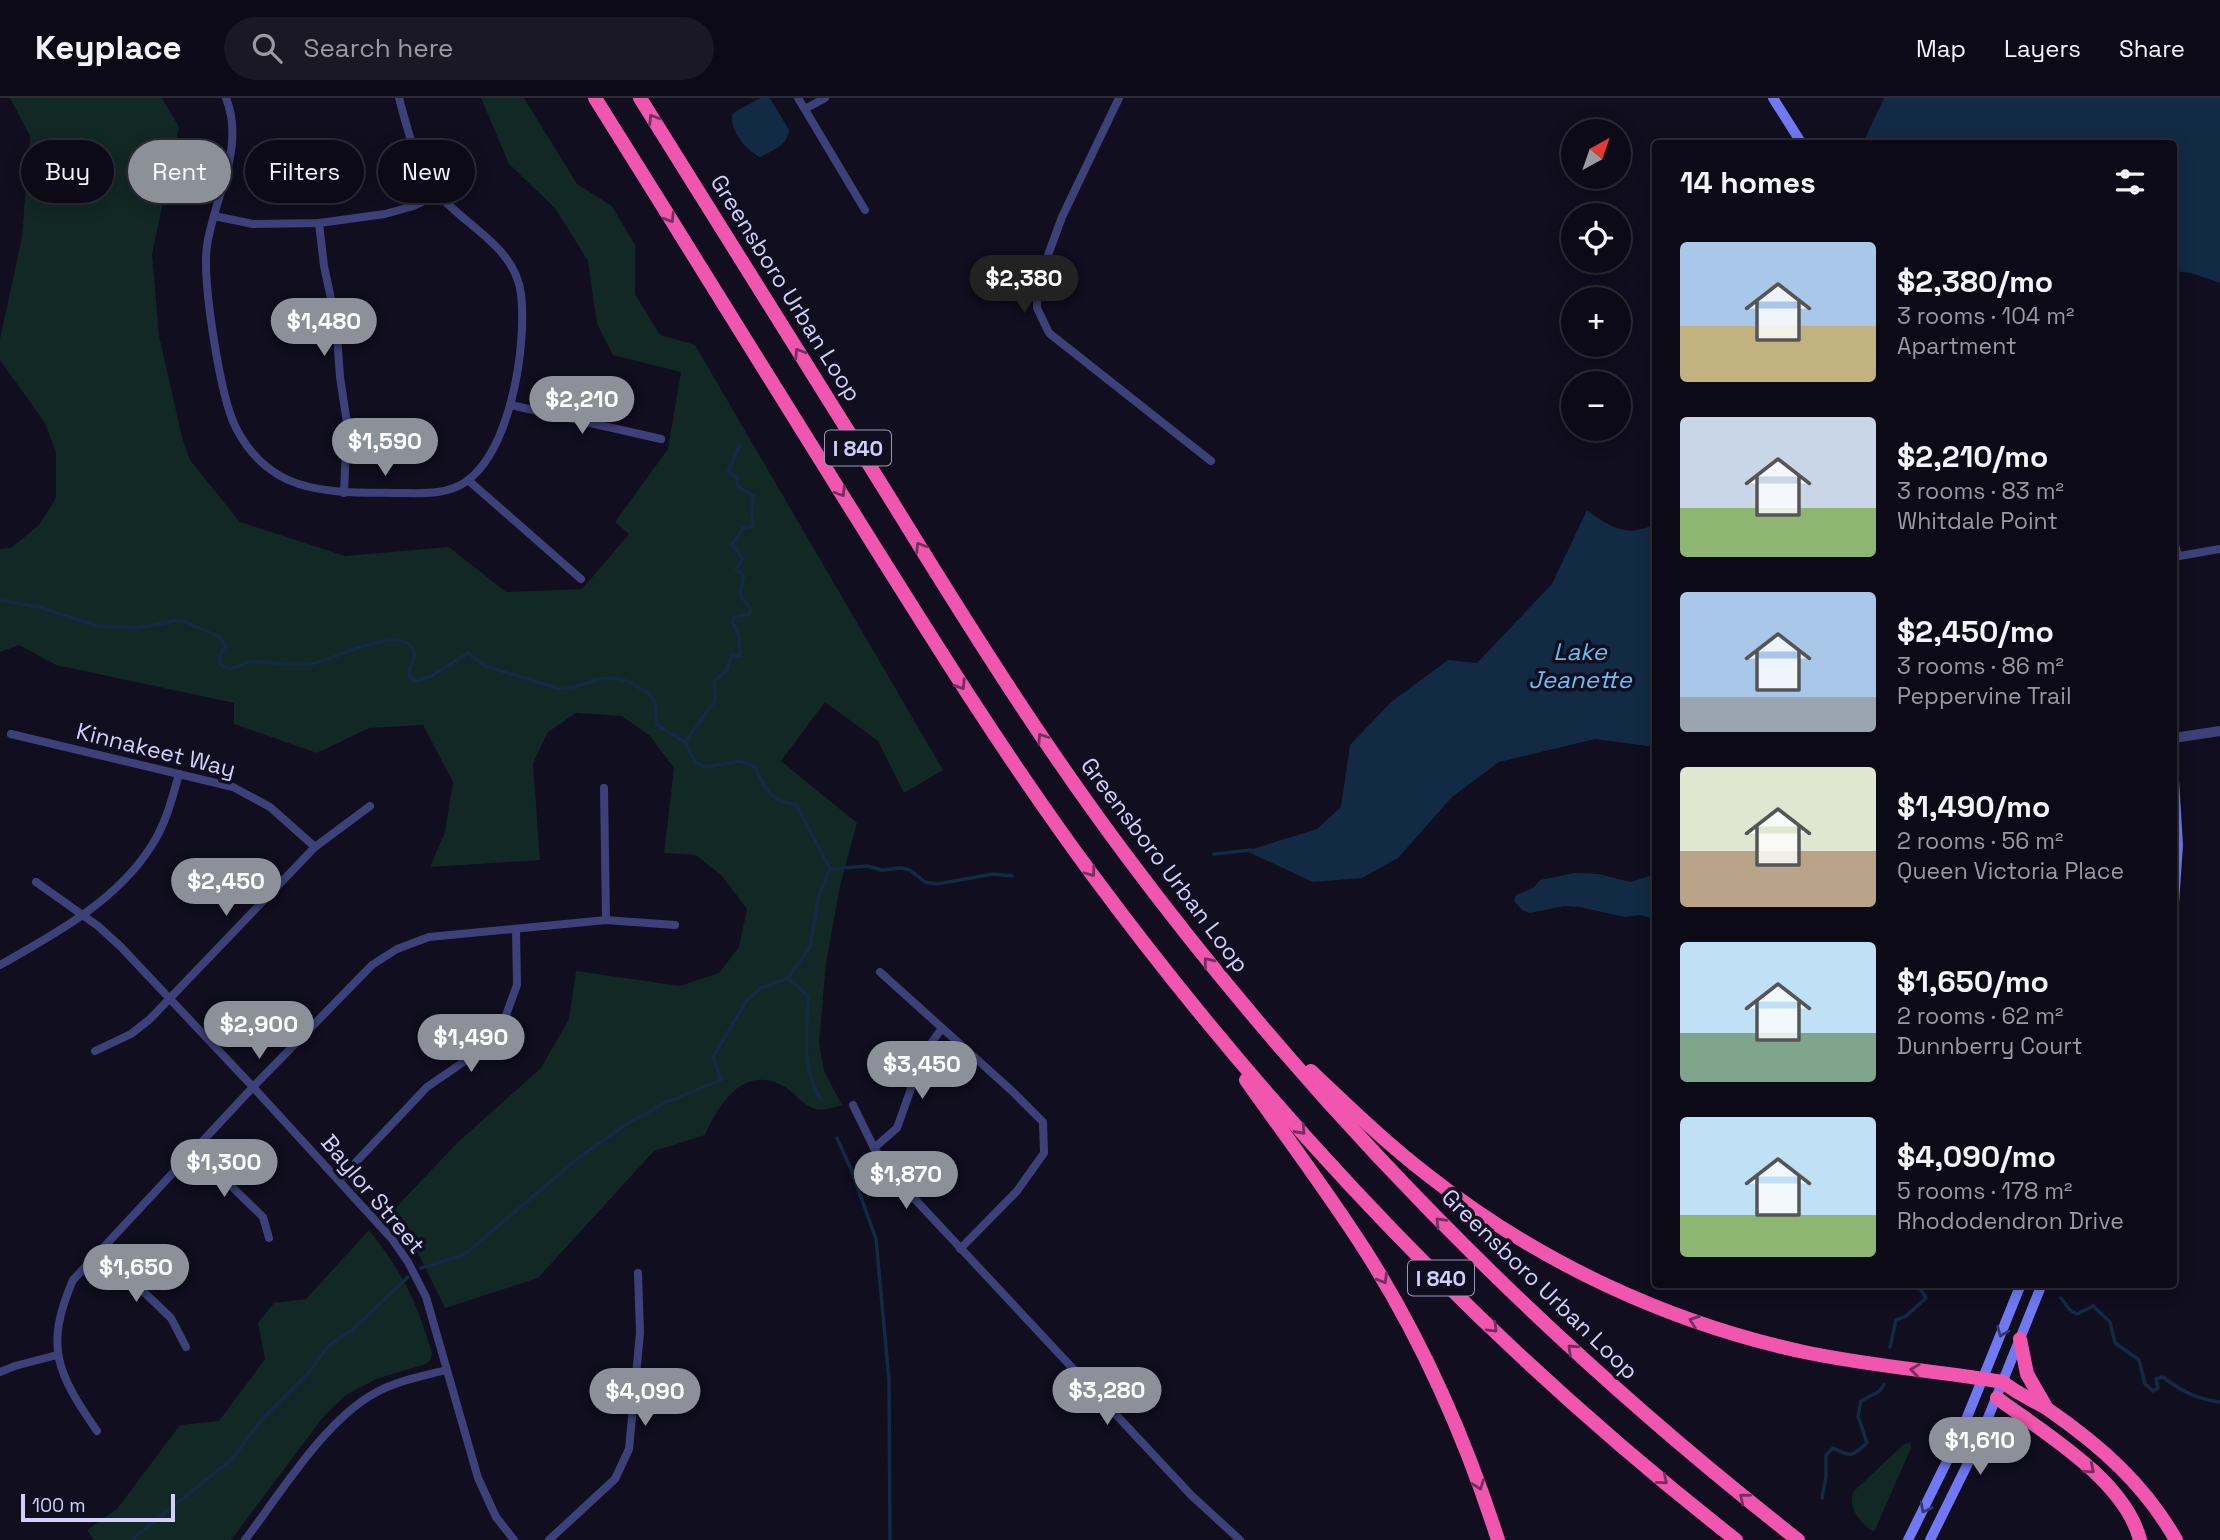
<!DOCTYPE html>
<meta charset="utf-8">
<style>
:root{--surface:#0c0a17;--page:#1a1824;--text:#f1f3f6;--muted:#9a9aa1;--line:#2c2b36;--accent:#8c9099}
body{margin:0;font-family:"Space Grotesk",sans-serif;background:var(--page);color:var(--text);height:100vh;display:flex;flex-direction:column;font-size:26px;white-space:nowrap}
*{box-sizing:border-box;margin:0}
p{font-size:23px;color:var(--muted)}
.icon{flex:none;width:38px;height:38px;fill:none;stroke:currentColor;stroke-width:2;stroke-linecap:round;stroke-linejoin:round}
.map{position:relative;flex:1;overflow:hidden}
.details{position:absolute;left:1652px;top:42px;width:525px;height:1148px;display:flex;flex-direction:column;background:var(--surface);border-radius:7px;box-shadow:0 4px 18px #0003,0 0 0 2px var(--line)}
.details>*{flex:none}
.hud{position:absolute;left:21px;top:42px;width:665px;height:63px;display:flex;gap:14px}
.needle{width:46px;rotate:40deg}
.fabs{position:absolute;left:1561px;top:21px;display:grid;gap:14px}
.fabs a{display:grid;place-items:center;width:70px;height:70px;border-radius:50%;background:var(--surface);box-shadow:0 4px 18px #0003,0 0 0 2px var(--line);font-size:35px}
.scale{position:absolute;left:21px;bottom:18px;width:154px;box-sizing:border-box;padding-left:7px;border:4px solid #d1d0fb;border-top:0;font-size:19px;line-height:24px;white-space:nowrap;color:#d1d0fb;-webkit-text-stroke:5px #100e1f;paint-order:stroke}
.price{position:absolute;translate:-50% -60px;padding:0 16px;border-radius:24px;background:var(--accent);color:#fff;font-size:23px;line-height:46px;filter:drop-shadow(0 2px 4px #0008)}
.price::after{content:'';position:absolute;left:50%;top:42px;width:21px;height:16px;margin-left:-10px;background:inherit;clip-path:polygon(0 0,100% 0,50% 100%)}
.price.selected{background:#222;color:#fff}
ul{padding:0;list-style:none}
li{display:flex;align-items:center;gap:21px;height:175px;padding:0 28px}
li span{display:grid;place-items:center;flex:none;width:196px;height:140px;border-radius:7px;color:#555}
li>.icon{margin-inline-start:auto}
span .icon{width:84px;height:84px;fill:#fffc;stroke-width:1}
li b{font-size:30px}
h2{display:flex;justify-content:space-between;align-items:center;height:84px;padding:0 28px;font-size:30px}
.pill{padding:0 24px;border-radius:32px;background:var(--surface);box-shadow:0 4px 18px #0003,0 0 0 2px var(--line);font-size:24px;line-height:63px}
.pill.selected{background:var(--accent);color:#fff}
header{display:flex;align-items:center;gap:42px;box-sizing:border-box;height:98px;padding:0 35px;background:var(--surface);border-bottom:2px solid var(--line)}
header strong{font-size:33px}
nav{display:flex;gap:38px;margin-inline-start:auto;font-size:24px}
.search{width:490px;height:63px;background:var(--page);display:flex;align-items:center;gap:18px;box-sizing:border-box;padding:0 24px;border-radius:38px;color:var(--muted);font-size:26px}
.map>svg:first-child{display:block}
.green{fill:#122825}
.water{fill:#122a44}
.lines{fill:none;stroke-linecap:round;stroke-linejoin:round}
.stream{stroke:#122a44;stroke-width:3.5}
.minor{stroke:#3e4179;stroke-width:8}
.tertiary{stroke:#3e4179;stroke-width:10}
.secondary{stroke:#7078f2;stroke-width:10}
.motorway{stroke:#f056ad;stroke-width:14}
.oneway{stroke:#752e5f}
.oneway2{stroke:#363873}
.labels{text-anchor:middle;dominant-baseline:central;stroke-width:7;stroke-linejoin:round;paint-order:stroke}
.shield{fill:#100e1f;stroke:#9796b9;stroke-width:2}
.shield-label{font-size:21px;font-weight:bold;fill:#d1d0fb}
.street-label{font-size:23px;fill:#d1d0fb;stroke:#100e1f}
.water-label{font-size:24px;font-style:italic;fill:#68bef1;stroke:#100e1f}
</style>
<header>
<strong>Keyplace</strong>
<div class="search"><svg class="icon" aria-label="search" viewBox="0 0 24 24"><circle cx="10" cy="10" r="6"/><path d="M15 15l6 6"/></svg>Search here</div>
<nav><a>Map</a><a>Layers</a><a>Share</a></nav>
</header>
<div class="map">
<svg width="2220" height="1442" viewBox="0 0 2220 1442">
<rect width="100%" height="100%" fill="#100e1f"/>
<!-- green -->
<g class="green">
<path d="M10 0H162L179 29 152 156 159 238 182 339 190 362 240 424 345 458 449 449 506 494 582 491 629 436 615 424 668 351 681 274 613 257 597 226 588 163 555 110 509 66 481 0H524L577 86 612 108 635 147V196L660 237 695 247 943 672 904 695 878 643 825 604 781 663 857 725 840 788 826 866 819 945 824 973 842 1007C834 1009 823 1013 815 1011 802 1007 796 996 785 989 744 965 719 1006 705 1037L654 1053 538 1180 445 1210 418 1155 387 1119 457 1045 541 970 569 921 576 873 680 888 719 875 739 849 747 811 722 778 696 757 664 755 674 670 650 638 622 618 576 615 548 634 533 665 540 762 430 769 445 734 453 684 423 627 369 630 317 655 234 626V605L56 567 19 547 0 554V451L11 450 39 427 56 400V355L45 325 0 262V241L22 139 30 38Z"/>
<path d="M369 1132C402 1173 417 1204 432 1255L431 1261 426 1266 376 1281 346 1297 324 1318 231 1442H94L87 1432 117 1411 180 1327 219 1323 265 1261 258 1225 274 1205 306 1201Z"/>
<path d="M1910 1344 1911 1350 1874 1434C1861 1427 1846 1408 1854 1393L1903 1347Z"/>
</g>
<!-- water -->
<g class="water">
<path d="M760 0H770L789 32C788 47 772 53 760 59 746 52 727 30 733 15Z"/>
<polygon points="1884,0 2220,0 2220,185 2191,175 2174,173 2174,46 1863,45"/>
<path d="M1587 412C1610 429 1627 440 1655 426V649L1595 641 1499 664 1452 699 1398 760 1362 780 1313 784 1246 753 1317 731 1341 709 1350 647 1391 604 1448 562 1477 565 1552 486Z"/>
<polygon points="1575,775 1598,776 1631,784 1655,776 1655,821 1640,817 1625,819 1579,809 1564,808 1530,815 1522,812 1514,803 1516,797 1533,790 1540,782"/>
</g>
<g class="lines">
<!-- stream -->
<g class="stream">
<path d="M0 502 38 509 97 528 138 530 181 522 220 539 225 548 220 558V566C233 577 238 565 249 564 269 563 290 568 310 566 331 564 398 525 413 551 417 558 413 565 409 571L410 580 416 583 430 579 468 555 485 568 560 591 575 589 597 581 615 580 627 583 647 594 655 604 657 627 685 644 695 664 705 669 740 663 755 669C765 689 770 706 796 706L830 771 819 797 810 849 788 880 761 890 747 902 713 959 721 982 667 1004 628 1025 577 1061 465 1156 421 1170"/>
<polyline points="685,644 715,602 714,584 727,572 731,557 740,558 739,538 732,523 736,519 749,516 751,511 740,497 744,478 736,471 743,461 732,447 743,430 753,428 751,413 754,398 737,388 738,381 728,373 740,347"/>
<polyline points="1214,756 1251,752"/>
<polyline points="830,771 867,768 882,772 901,770 910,772 925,784 937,786 993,776 1012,778"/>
<path d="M788 880 808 898C807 935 801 970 821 1002"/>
<polyline points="837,1040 851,1071 876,1141 889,1282 890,1442"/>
<path d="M2061 1200 2070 1212 2077 1216 2093 1208 2110 1224 2115 1245 2139 1262 2145 1286 2153 1293 2158 1290 2156 1281 2163 1279C2181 1293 2197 1301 2220 1304"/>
<polyline points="1890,1249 1896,1222 1906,1218 1926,1200 1921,1192 1913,1186"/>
<path d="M1822 1400 1826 1379V1357L1833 1350C1852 1359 1851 1359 1867 1345L1858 1318 1861 1303 1880 1293 1884 1286"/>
<polyline points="131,1442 232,1361 263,1320 310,1273 328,1248 352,1232 408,1179"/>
</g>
<!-- minor -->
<g class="minor">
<path d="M226 0C246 50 214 99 207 148 202 182 220 299 236 330 271 398 329 394 395 395 420 395 446 398 467 383 511 350 527 248 521 196 515 149 467 129 439 97 416 69 408 33 399 0"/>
<polyline points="798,0 865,112"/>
<polyline points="1119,0 1062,119 1037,187 1037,210 1049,235 1211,363"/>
<polyline points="805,11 825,0"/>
<polyline points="214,118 253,126 319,125 385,116 414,108 439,96"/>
<polyline points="319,125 324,168 336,224 340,279 347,325 344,395"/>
<polyline points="511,307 661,341"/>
<polyline points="468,382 581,481"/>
<polyline points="2174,442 2178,458"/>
<polyline points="2174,459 2220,451"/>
<polyline points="11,636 233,689 270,709 315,749"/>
<polyline points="604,690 606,822"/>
<polyline points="36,784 98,828 121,849 253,989 392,1141 408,1164 426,1199 478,1380 496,1419 514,1442"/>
<path d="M0 867C55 836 118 802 152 747 166 725 172 701 179 676"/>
<polyline points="880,874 1012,993 1043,1024 1044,1055 1017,1093 960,1151"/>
<polyline points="95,953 131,936 150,921 315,749 370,708"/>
<polyline points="853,1007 874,1050 896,1081 1191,1397 1240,1442"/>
<polyline points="874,1050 897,1030 923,957 942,930"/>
<polyline points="194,1052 263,1119 269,1140"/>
<polyline points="339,1082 427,989 481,952 502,928 517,887 516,831"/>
<polyline points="100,1152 171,1220 186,1249"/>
<polyline points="0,1274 15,1268 57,1257"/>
<path d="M97 1333C57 1275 44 1249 73 1182L253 989 372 867 397 851 429 839 606 822 675 827"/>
<path d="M245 1442C280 1396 325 1322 375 1295 396 1283 423 1278 446 1272"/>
<polyline points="549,1442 615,1381 629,1351 640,1235 638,1175"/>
</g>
<!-- tertiary -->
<polyline class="tertiary" points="2174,640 2220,633"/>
<!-- secondary -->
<g class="secondary">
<polyline points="1773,0 1802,46"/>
<polyline points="2174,682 2178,747 2174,806"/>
<polyline points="1908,1442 1959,1339 2021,1186"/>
<polyline points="1930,1442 1977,1347 2042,1186"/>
</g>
<!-- motorway -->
<g class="motorway">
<path d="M595 0C679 134 762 268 846 403 925 529 1003 656 1091 775 1275 1024 1492 1251 1736 1442"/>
<path d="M640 0C723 132 805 265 888 397 963 519 1039 641 1125 756 1318 1015 1544 1243 1798 1442"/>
<path d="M1311 973C1349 1009 1387 1046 1429 1078 1538 1164 1669 1225 1804 1254 1870 1268 1937 1273 2003 1284 2017 1296 2034 1302 2049 1312 2101 1348 2145 1387 2176 1442"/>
<path d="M1246 982C1287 1040 1330 1097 1368 1157 1424 1246 1466 1342 1498 1442"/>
<polyline points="2020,1241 2027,1276 2046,1309"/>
<path d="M1997 1300C2044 1335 2125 1382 2140 1442"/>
</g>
</g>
<!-- one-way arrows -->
<defs><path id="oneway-chevron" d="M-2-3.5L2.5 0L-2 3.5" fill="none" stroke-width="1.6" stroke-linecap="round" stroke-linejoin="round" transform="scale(1.75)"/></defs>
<g class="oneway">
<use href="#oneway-chevron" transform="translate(653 21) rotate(-122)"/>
<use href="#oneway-chevron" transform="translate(670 120) rotate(58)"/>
<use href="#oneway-chevron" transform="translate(799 255) rotate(-122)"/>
<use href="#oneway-chevron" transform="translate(841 394) rotate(58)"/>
<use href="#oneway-chevron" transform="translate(920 449) rotate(-122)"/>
<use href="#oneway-chevron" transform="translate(961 587) rotate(57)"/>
<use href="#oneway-chevron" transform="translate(1042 640) rotate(-124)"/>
<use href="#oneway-chevron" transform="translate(1091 774) rotate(54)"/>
<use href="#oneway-chevron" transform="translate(1208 864) rotate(-129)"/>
<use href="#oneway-chevron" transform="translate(1301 1032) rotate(48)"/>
<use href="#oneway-chevron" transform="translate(1440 1124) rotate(-134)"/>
<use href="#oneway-chevron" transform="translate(1383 1181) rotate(59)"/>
<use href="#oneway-chevron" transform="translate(1694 1223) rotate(-160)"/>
<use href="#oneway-chevron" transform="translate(1493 1230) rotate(44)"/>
<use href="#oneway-chevron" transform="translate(1572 1251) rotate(-137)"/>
<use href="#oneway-chevron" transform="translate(1915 1272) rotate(-173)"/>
<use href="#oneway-chevron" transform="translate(2090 1371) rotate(40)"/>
<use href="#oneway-chevron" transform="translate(1663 1382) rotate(40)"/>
<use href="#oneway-chevron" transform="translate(1479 1387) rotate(70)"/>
<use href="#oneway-chevron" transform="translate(1744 1400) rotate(-141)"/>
</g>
<g class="oneway2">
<use href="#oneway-chevron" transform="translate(2002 1234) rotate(112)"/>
<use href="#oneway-chevron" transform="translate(1925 1410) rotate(117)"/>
</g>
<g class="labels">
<!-- shield labels -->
<g class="shield">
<rect x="825" y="332.5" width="66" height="35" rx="5"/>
<rect x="1408" y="1162.5" width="66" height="35" rx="5"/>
</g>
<g class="shield-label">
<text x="858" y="350">I 840</text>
<text x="1441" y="1180">I 840</text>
</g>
<!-- street labels -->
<g class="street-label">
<text transform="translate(786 190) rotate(58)">Greensboro Urban Loop</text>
<text transform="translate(156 652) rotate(14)">Kinnakeet Way</text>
<text transform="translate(1165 767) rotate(53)">Greensboro Urban Loop</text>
<text transform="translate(373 1096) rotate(50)">Baylor Street</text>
<text transform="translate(1540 1186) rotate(44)">Greensboro Urban Loop</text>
</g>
<!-- water labels -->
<g class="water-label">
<text x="1580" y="553">Lake<tspan x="1580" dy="28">Jeanette</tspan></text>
</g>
</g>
</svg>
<div class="fabs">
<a><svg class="needle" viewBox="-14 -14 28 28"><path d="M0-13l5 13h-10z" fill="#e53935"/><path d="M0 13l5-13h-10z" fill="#9a9aa1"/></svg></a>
<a><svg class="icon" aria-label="locate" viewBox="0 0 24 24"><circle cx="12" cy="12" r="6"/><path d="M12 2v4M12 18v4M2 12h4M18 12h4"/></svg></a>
<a>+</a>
<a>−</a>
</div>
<div class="scale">100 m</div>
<b class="price selected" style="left:1024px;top:217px">$2,380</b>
<b class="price" style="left:324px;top:260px">$1,480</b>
<b class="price" style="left:582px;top:338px">$2,210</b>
<b class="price" style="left:385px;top:380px">$1,590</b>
<b class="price" style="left:226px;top:820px">$2,450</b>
<b class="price" style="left:259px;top:963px">$2,900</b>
<b class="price" style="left:471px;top:976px">$1,490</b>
<b class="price" style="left:922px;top:1003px">$3,450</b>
<b class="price" style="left:224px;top:1101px">$1,300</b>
<b class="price" style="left:906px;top:1113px">$1,870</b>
<b class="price" style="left:136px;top:1206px">$1,650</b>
<b class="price" style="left:1107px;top:1329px">$3,280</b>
<b class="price" style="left:645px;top:1330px">$4,090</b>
<b class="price" style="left:1980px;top:1379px">$1,610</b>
<div class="hud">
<a class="pill">Buy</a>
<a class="pill selected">Rent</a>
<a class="pill">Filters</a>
<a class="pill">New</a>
</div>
<section class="details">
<h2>14 homes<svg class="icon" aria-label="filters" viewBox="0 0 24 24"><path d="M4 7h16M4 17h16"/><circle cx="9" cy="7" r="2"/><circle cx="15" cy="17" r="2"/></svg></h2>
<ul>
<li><span style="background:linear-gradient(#a9c7e8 60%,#c2b280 0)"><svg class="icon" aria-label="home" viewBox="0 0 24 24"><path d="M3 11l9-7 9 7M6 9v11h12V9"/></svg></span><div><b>$2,380/mo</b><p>3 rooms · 104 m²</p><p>Apartment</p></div></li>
<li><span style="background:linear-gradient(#c9d6e8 65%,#8fb573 0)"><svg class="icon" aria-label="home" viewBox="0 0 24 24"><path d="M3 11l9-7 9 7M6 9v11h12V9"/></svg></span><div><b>$2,210/mo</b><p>3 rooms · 83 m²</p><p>Whitdale Point</p></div></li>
<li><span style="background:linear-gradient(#a9c7e8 75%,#9aa5b1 0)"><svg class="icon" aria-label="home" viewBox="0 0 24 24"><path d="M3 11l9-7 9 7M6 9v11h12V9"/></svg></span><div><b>$2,450/mo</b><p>3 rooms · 86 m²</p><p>Peppervine Trail</p></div></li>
<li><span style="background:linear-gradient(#dfe7d0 60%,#b9a48a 0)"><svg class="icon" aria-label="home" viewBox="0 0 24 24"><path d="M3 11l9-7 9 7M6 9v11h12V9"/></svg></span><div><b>$1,490/mo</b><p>2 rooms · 56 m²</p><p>Queen Victoria Place</p></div></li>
<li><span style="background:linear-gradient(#bfe0f5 65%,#7fa58c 0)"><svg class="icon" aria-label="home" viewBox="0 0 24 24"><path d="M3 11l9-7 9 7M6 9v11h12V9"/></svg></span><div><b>$1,650/mo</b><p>2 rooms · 62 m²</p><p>Dunnberry Court</p></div></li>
<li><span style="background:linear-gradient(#bfe0f5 70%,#8fb573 0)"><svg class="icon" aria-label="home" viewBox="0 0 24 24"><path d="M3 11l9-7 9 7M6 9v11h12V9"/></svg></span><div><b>$4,090/mo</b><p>5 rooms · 178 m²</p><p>Rhododendron Drive</p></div></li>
</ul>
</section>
</div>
